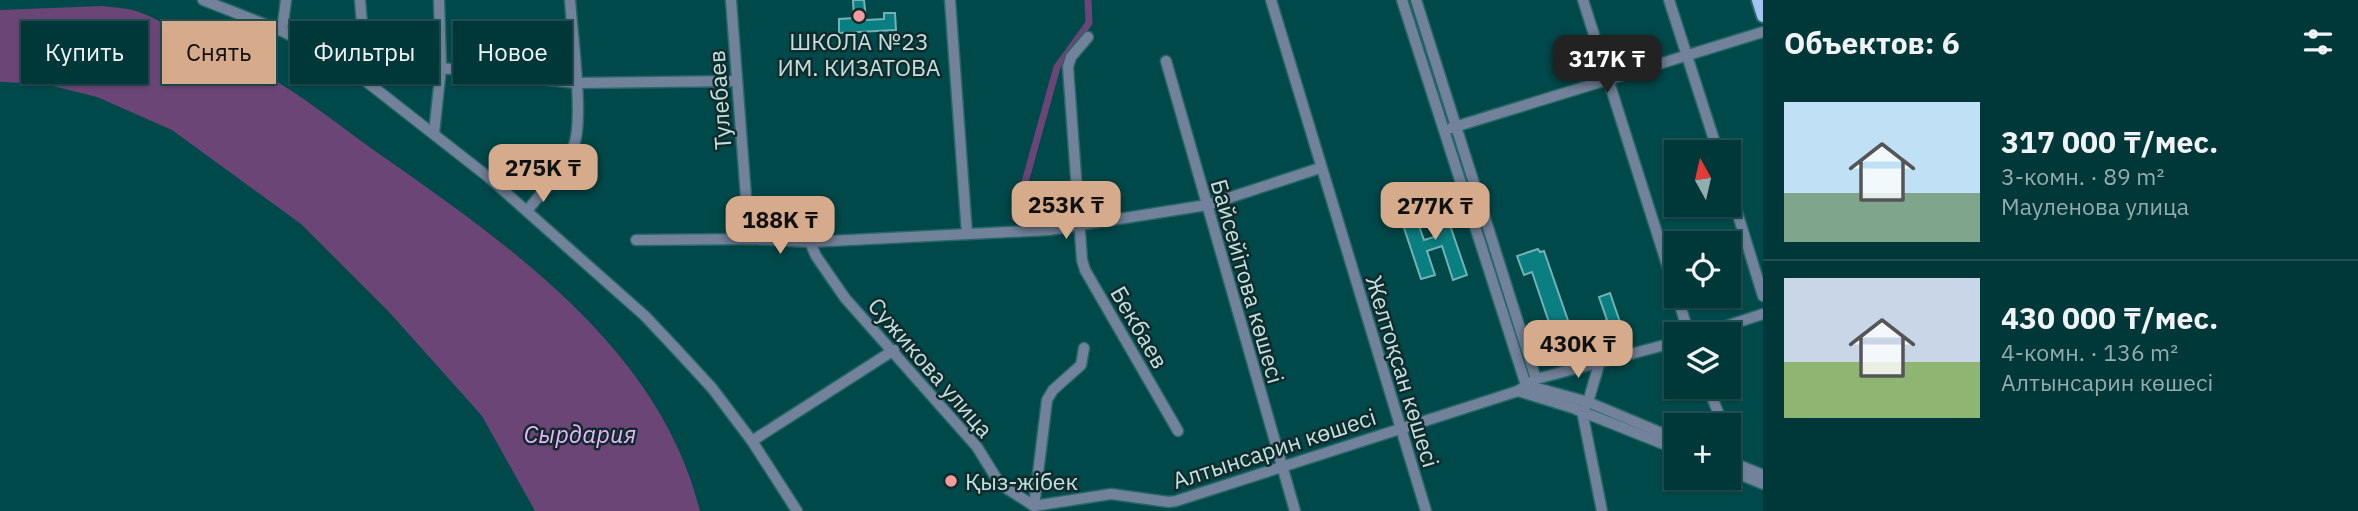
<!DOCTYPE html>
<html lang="ru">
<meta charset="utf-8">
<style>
:root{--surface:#003738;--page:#0a3f40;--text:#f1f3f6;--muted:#95acae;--line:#225153;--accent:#d6ab8b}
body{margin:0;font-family:"IBM Plex Sans",sans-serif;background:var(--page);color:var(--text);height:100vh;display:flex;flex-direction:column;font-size:26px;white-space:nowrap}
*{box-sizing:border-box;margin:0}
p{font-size:23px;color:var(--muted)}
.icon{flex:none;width:38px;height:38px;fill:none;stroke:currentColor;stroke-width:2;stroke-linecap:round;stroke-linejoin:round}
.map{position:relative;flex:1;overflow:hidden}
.panel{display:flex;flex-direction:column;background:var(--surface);width:595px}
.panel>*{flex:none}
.guide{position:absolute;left:21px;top:21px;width:665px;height:63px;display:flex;gap:14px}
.needle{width:46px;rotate:352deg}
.tools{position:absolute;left:1664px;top:140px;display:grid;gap:14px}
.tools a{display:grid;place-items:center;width:77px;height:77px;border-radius:0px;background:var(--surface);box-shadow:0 2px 5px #0004,0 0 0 2px var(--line);font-size:35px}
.price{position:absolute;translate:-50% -60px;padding:0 16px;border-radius:14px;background:var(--accent);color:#111;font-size:23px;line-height:46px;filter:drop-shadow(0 2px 4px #0008)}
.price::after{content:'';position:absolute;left:50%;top:42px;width:21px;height:16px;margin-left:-10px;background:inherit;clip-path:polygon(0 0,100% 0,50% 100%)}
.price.active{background:#222;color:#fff}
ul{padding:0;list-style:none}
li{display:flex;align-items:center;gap:21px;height:175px;padding:0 21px}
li+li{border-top:2px solid var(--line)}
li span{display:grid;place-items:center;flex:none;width:196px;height:140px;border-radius:0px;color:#555}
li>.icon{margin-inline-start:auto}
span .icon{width:84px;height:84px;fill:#fffc;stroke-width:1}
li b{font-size:30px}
h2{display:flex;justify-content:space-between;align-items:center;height:84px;padding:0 21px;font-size:30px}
.pill{padding:0 24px;border-radius:0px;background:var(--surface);box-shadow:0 2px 5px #0004,0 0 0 2px var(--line);font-size:24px;line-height:63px}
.pill.active{background:var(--accent);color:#111}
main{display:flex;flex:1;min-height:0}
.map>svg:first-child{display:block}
.water{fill:#6b4576}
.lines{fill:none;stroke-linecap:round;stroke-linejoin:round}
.canal{stroke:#6b4576;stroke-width:7}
.building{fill:#0a7f82;stroke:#74b1b3;stroke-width:2}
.minor-casing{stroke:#276769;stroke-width:13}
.major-casing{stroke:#276769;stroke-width:16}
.minor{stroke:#72829a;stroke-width:10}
.major{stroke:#a3c3f3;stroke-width:12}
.poi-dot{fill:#f59b9d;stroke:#112b2b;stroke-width:2.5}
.labels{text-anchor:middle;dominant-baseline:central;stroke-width:5;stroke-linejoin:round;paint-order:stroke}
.poi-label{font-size:23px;fill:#c2e0e1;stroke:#112b2b}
.street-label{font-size:23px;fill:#c2e0e1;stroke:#112b2b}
.water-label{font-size:24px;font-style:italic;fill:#eab1fd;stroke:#112b2b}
</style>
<main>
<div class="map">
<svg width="1763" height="511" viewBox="0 0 1763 511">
<rect width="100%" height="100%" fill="#00494b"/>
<!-- water -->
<path class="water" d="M103 6C117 8 131 8 144 14 164 21 180 38 199 46 224 58 252 67 276 81 314 104 349 133 385 158 512 247 661 351 700 511H535L482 416 390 313 301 224 172 130 97 97 45 84 0 82V10Z"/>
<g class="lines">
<!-- canal -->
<polyline class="canal" points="1015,218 1057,67 1089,23 1088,0"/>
</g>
<!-- building -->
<g class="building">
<polygon points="853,0 864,0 866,20 884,19 884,13 895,13 896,30 839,33 839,19 854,18"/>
<polygon points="1440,196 1467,275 1453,280 1442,246 1427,251 1435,275 1421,279 1402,222 1416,218 1424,240 1437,236 1426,201"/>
<polygon points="1538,249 1540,252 1544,251 1572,332 1607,320 1599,297 1610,293 1622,328 1558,349 1532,272 1524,275 1517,256"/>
</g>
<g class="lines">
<defs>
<g id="minor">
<polyline points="203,0 282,31 325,53 358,75 487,176 645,316 677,350 712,388 752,441 797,511"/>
<polyline points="731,0 748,223 752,239"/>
<polyline points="950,0 967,234"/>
<polyline points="1271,0 1426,511"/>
<polyline points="1402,0 1526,385"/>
<polyline points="1416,0 1536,379"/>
<polyline points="1583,0 1676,293"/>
<polyline points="1669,0 1718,152"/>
<polyline points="282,31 286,0"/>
<polyline points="1088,37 1071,57 1068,67 1082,260 1085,270 1178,431"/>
<polyline points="1166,61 1295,511"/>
<polyline points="441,68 576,83 736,81"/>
<polyline points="358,75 364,48 360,0"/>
<polyline points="1451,128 1763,32"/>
<polyline points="434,133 441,68 439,0"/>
<polyline points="1729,186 1763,296"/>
<path d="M527 211C543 190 565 169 574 145 584 118 572 32 570 0"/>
<polyline points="636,240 752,239 810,242 1049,230 1207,205 1320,168"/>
<polyline points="810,242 816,256 845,298 977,447 1000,484 1034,506"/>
<polyline points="1677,296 1689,334"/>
<polyline points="1702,334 1763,314"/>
<polyline points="1600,361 1588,402 1582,411 1602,511"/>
<polyline points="1526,385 1588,402 1676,439"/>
<polyline points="1708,387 1723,425"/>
<polyline points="1518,391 1573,408 1676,449"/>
<polyline points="752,441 894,350"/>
<polyline points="1729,461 1763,475"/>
<polyline points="1729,470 1763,484"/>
<polyline points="1034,506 1111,494 1169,502 1176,501 1518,391 1536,379 1676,342"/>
<polyline points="1034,506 1047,400 1053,390 1081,365 1084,348"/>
</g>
<polyline id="major" points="1758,0 1763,16"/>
</defs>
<!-- minor casing -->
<use href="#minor" class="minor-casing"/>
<!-- major casing -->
<use href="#major" class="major-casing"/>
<!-- minor -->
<use href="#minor" class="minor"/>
<!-- major -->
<use href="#major" class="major"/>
</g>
<!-- markers -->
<g class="poi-dot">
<circle cx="859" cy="16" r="7"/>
<circle cx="951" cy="481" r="7"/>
</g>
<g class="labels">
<!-- poi labels -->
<g class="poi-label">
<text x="859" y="41">ШКОЛА №23<tspan x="859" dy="26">ИМ. КИЗАТОВА</tspan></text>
<text x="965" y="481" text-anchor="start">Қыз-жібек</text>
</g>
<!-- street labels -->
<g class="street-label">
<text transform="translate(719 100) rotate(-94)">Тулебаев</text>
<text transform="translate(1248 281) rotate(74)">Байсейітова көшесі</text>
<text transform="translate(1140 327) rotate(60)">Бекбаев</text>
<text transform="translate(931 367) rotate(49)">Сужикова улица</text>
<text transform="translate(1403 371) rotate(73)">Желтоқсан көшесі</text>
<text transform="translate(1274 448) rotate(-18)">Алтынсарин көшесі</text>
</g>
<!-- water labels -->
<g class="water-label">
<text x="580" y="434">Сырдария</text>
</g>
</g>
</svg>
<div class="tools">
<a><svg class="needle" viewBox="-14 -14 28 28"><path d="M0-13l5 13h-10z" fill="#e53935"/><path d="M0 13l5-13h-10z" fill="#95acae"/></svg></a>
<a><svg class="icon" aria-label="locate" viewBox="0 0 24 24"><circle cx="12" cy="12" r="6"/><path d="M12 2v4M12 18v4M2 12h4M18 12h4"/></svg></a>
<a><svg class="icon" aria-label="layers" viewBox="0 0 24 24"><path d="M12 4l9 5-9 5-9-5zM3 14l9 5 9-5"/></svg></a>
<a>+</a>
</div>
<b class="price active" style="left:1607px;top:95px">317K ₸</b>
<b class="price" style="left:543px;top:204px">275K ₸</b>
<b class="price" style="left:1066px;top:241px">253K ₸</b>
<b class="price" style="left:1435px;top:242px">277K ₸</b>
<b class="price" style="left:780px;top:256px">188K ₸</b>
<b class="price" style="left:1578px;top:380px">430K ₸</b>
<div class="guide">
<a class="pill">Купить</a>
<a class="pill active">Снять</a>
<a class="pill">Фильтры</a>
<a class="pill">Новое</a>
</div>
</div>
<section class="panel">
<h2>Объектов: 6<svg class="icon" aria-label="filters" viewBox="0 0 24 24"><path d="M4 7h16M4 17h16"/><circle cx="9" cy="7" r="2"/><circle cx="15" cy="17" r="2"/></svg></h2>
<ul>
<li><span style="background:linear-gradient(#bfe0f5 65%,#7fa58c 0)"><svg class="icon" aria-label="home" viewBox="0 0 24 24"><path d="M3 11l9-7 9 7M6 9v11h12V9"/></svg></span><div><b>317 000 ₸/мес.</b><p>3-комн. · 89 m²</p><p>Мауленова улица</p></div></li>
<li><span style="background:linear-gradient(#c9d6e8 60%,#8fb573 0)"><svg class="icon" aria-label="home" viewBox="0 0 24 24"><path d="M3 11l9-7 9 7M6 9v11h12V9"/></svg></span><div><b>430 000 ₸/мес.</b><p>4-комн. · 136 m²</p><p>Алтынсарин көшесі</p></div></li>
</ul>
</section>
</main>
